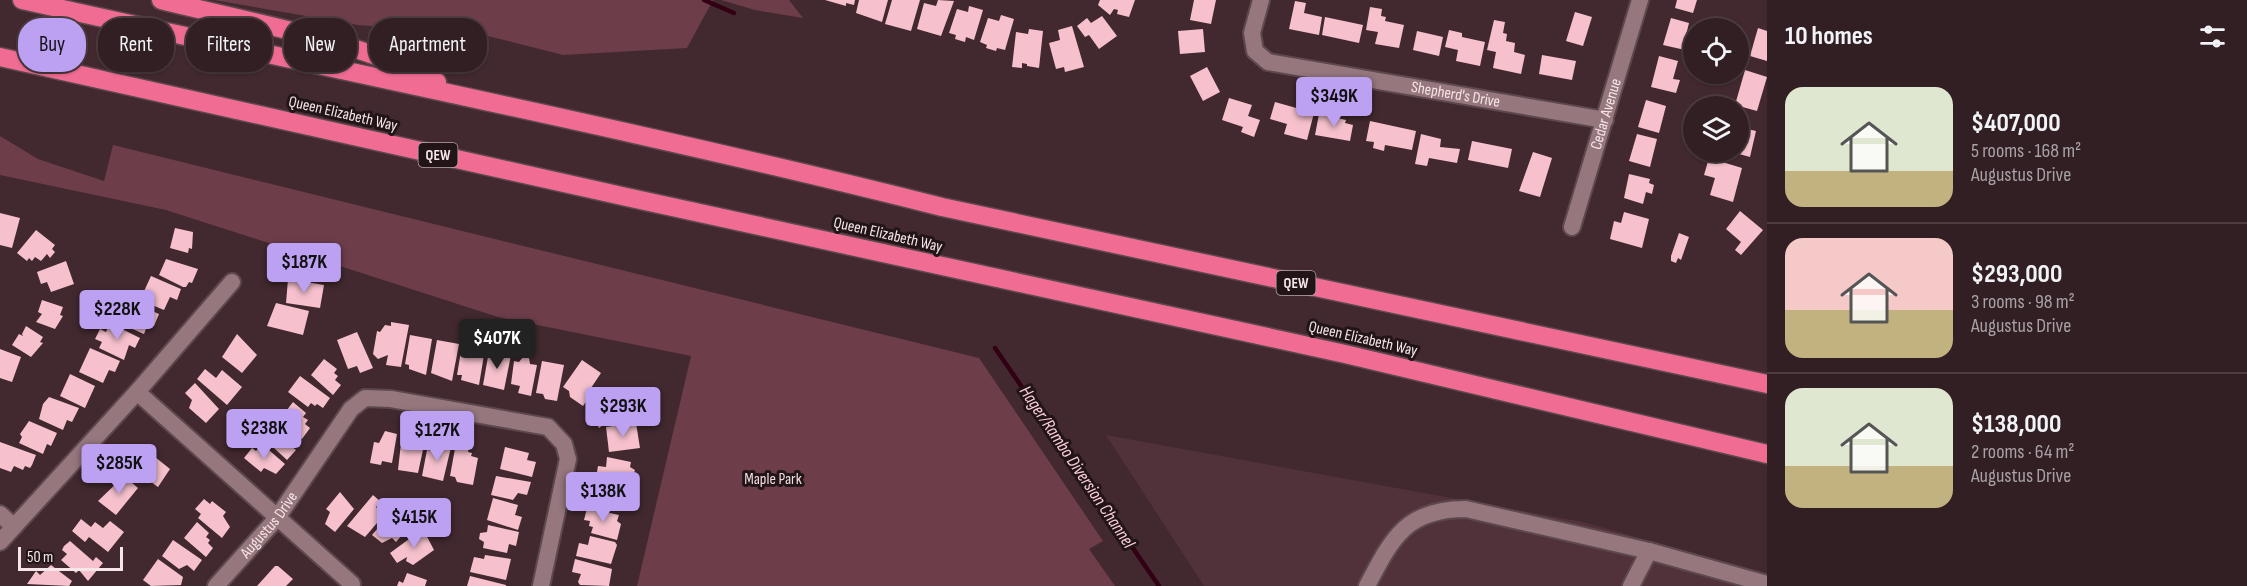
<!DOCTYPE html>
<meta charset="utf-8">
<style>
:root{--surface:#321f23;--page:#3a272b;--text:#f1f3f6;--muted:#a8a2a6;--line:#4d3d41;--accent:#bca0f2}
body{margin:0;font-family:"Sofia Sans Condensed",sans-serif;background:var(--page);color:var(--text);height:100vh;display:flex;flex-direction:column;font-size:22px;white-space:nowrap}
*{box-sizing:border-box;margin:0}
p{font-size:20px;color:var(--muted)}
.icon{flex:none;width:33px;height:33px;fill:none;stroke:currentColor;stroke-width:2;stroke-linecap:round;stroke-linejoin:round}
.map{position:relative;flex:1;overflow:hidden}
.side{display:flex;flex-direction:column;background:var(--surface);width:480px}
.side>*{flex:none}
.guide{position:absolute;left:18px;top:18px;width:570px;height:54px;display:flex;gap:12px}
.tools{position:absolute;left:1683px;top:18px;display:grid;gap:12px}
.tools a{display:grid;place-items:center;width:66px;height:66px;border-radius:50%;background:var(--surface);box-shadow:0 2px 4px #0004,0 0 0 2px var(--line);font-size:30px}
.scale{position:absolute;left:18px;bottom:15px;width:105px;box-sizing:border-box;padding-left:6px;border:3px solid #f7e6e9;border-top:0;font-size:16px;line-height:21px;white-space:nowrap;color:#f7e6e9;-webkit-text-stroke:4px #211518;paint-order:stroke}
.price{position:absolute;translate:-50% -51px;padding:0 14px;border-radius:6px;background:var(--accent);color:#111;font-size:20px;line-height:39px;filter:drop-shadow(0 2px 3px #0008)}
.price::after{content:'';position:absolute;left:50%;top:36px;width:18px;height:14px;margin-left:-9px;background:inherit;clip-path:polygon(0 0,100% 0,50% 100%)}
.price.selected{background:#222;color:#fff}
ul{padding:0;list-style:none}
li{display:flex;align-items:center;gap:18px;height:150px;padding:0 18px}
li+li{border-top:2px solid var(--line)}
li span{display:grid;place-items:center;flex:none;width:168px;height:120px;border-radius:18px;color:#555}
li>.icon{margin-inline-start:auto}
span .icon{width:72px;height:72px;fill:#fffc;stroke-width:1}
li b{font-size:26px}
h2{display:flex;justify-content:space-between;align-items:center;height:72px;padding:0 18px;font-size:26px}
.chip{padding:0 21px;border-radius:24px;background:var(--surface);box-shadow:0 2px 4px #0004,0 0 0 2px var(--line);font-size:21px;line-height:54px}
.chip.selected{background:var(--accent);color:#111}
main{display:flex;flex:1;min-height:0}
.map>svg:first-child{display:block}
.built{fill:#51323a}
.green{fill:#6d3d4a}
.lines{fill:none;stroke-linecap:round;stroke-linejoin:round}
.stream{stroke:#320012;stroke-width:4.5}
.building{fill:#f6c1cd}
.minor-casing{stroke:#5d484e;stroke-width:20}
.highway-casing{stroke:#5d484e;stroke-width:21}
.minor{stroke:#95777d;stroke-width:16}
.highway{stroke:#f16c93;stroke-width:18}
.labels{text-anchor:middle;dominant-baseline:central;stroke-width:6;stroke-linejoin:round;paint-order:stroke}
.shield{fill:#211518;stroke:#b7a7aa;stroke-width:1.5}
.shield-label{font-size:15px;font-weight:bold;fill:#f7e6e9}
.street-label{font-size:16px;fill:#f7e6e9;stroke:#211518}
.park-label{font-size:16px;fill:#f1dade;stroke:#211518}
.water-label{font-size:18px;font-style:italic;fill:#fdcfd9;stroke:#211518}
</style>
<main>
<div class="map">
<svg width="1767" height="586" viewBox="0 0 1767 586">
<rect width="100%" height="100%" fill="#42292f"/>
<!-- built -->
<polygon class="built" points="1106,435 1583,522 1767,574 1767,586 1204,586"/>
<!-- green -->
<g class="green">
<polygon points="214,0 713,0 687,48 563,55 480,34 358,25"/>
<polygon points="721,0 789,0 803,18 755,10"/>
<polygon points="0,136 38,159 104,181 113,145 979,358 1103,541 1089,549 1115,586 637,586 691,356 498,317 166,210 0,175"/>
</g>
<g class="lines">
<!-- stream -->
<g class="stream">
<polyline points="704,0 734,13"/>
<polyline points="995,348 1159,586"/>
</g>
</g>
<!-- building -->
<g class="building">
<polygon points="825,0 855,0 854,5 846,3 846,6"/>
<polygon points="859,0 888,0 882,22 856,13"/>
<polygon points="892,0 920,0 911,31 885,24"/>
<polygon points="938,0 954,1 941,36 917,29 924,3 936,6"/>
<polygon points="1100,0 1135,0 1129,17 1117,14 1118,10 1114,9 1110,15 1098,5"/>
<polygon points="1194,0 1216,0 1211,24 1190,20"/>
<polygon points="1677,0 1697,0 1693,13 1675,8"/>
<polygon points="1295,1 1306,3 1304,13 1322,17 1319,35 1289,29"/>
<polygon points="969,6 983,10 974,40 966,37 965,42 955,39 956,35 949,33 957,9 968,12"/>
<polygon points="1370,7 1382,9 1381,16 1386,17 1385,21 1404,25 1399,48 1375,44 1378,32 1366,30"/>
<polygon points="1575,12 1592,17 1583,46 1566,41"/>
<polygon points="1001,15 1014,19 1005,50 997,48 996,51 986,48 987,45 980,42 988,18 999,21"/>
<polygon points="1102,16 1117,36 1099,49 1089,35 1085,37 1077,26 1087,18 1091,23"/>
<polygon points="1325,17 1363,25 1359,43 1322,35"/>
<polygon points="1671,18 1689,23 1685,39 1691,40 1689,48 1694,49 1694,60 1683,57 1685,50 1663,45"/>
<polygon points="1494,20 1505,22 1503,33 1507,34 1506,41 1515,43 1514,52 1525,55 1521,74 1493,68 1496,52 1487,50"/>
<polygon points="1072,26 1084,67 1065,72 1064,67 1056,69 1049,43 1060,40 1058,30"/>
<polygon points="1758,28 1767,31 1767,61 1750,56"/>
<polygon points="1029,29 1043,31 1039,68 1027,66 1027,64 1022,63 1022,68 1012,67 1016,32 1028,34"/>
<polygon points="1203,29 1205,52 1180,54 1178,31"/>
<polygon points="1449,30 1462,33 1462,37 1485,42 1480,66 1456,61 1458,50 1445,47"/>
<polygon points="1417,31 1443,37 1439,56 1413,50"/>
<polygon points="1542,55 1576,61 1572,80 1539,74"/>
<polygon points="1659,56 1678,61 1673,79 1680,80 1676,93 1651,87"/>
<polygon points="1207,67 1220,92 1203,101 1190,76"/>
<polygon points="1745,70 1767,77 1757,111 1735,105"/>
<polygon points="1229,98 1252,105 1248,116 1260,120 1254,137 1241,132 1243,127 1222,120"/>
<polygon points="1646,100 1666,106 1659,133 1638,127"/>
<polygon points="1275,102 1314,113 1307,140 1284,134 1287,124 1270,119"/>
<polygon points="1319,114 1346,120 1345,123 1353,125 1350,141 1315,135"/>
<polygon points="1370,121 1416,131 1412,150 1385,145 1384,151 1373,148 1374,142 1366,141"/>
<polygon points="1739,127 1756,131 1750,157 1732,152 1738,152"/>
<polygon points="1421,134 1441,139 1440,147 1460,149 1457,163 1429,158 1427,166 1415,164"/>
<polygon points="1637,134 1657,139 1650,167 1629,161"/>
<polygon points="1472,141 1512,149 1508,168 1468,160"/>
<polygon points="1533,152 1552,158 1540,197 1519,191"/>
<polygon points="1709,158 1742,168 1733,202 1710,195 1715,178 1704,175"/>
<polygon points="1629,174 1650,179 1649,183 1654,185 1652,194 1646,192 1643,204 1624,198"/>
<polygon points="1740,211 1763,230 1741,255 1735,250 1741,242 1726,229"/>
<polygon points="1624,212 1649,219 1642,248 1610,239 1614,221 1621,223"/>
<polygon points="0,213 20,218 12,248 0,245"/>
<polygon points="175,228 193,232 192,249 189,248 188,253 170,248"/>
<polygon points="36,230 55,245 52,249 55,252 50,258 47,254 41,261 35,257 32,261 29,258 27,261 17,253"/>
<polygon points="1679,233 1689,237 1681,260 1678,258 1676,263 1671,261 1671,256"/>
<polygon points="166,259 198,269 192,283 189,282 186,287 183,287 159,275"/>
<polygon points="66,261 74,284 51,292 47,282 41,284 37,272"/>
<polygon points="151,276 181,289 177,300 170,297 164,310 140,300"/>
<polygon points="288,279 324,285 320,308 286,303"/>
<polygon points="42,300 63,307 60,315 63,316 55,329 36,322 42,314 38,312"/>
<polygon points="131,302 159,314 154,326 148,324 144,334 121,324 124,309"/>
<polygon points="276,303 309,311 303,335 267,326"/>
<polygon points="391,322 409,325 401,367 386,365 388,355 378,359 373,354 377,331 380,332 385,325 391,326"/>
<polygon points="110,323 140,338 135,348 129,345 124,360 99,348 102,342 95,339 100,329 106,332"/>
<polygon points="26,326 43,337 40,342 43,343 31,357 12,345 19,334 23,336 22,334"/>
<polygon points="357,332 373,368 360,373 357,366 348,369 337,340"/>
<polygon points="237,334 257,355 242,373 222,357"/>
<polygon points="410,335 432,339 426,375 409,369 409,365 405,364"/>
<polygon points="437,340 459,344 452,381 431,373"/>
<polygon points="462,345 485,349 479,385 461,380 462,375 457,375"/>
<polygon points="90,348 120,361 115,372 109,370 103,383 79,372"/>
<polygon points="0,349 21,357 12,382 0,378"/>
<polygon points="489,351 511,355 504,390 483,385"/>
<polygon points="523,357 529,358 530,364 537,365 531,396 518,393 520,386 511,384 514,361 519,362"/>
<polygon points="324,359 337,369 334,373 338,376 335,380 341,385 333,395 311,375"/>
<polygon points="582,360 601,373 589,391 592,393 583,406 570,397 569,391 563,387"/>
<polygon points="542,361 564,365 557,401 545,399 543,394 536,393"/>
<polygon points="205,369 216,378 222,370 242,387 227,405 197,379"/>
<polygon points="70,374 95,386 85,408 60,396"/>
<polygon points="300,376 330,398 323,408 317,404 315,406 311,403 308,407 288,392"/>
<polygon points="195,383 219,409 206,423 189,408 192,400 185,393"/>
<polygon points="614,387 627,408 599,428 591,415 599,410 595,410 590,401"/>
<polygon points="49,397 79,408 72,422 67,420 63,430 39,419 43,404"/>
<polygon points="293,402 306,413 303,417 308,420 305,424 310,428 302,439 280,419"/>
<polygon points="268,416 291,435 288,444 296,450 287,460 261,436 266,431 260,426"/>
<polygon points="29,421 57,433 51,446 47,444 43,454 19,443 22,437 20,434"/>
<polygon points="636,423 640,448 609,452 606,427"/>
<polygon points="385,431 397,434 392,463 382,461 381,465 370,463 374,442 379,443"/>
<polygon points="402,434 413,436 420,440 419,444 424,445 418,473 398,470"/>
<polygon points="439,441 452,443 443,481 422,476 427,450 438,452"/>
<polygon points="0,442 36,455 32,465 30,468 25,466 23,470 14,466 11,472 0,468"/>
<polygon points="456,443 469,446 468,452 472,453 471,456 478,458 473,485 457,482 455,477 450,476"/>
<polygon points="262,444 285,464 276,474 264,468 261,472 244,458 252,448 256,451"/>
<polygon points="505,447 529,453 527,460 536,462 532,477 500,469"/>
<polygon points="135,453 141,459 150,453 170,469 158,487 126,464"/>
<polygon points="607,457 631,462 630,467 635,470 633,476 627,477 626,484 596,478 598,466 606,467"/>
<polygon points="124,476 138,488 116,515 98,501"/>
<polygon points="496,476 531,482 527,495 518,493 513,500 491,495"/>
<polygon points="594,482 634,491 631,502 627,501 618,511 596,505 598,495 591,494"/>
<polygon points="340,492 354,509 335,532 325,524 330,512 326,509"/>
<polygon points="373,495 381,502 376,507 383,516 365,537 347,526"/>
<polygon points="493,498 518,505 515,515 522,517 518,530 487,520"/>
<polygon points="204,499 210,504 212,501 226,512 223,516 230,527 222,538 198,518 201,514 195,509"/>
<polygon points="395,508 414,521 396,542 392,538 382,543 372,535"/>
<polygon points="587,508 619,515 617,521 621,524 617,540 591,533 593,527 589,526 590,521 584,520"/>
<polygon points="81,519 91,527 95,522 103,528 110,521 124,532 108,552 89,537 85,542 72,531"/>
<polygon points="197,522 209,533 206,537 210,540 208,543 213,548 206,557 184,538"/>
<polygon points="488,525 519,532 516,546 509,544 507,553 483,548 484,542 479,539 480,533 487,532"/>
<polygon points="420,531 424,531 434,550 413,565 406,561 407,557 397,563 390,553"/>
<polygon points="590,536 615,542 617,545 611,564 576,556 579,543 588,545"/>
<polygon points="173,540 202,560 194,571 187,565 179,569 162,556"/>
<polygon points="70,541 93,561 96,557 103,563 88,581 79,570 76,573 61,560 67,554 62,550 64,546"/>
<polygon points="485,555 511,559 506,580 470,572 474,557 484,559"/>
<polygon points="158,559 183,577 181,585 151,586 143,580"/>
<polygon points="575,559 612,569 609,586 580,585 578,582 581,574 572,572"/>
<polygon points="51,565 72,581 69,586 27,584 36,571 40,575"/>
<polygon points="275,566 278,566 293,579 286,586 257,586"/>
<polygon points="407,573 427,580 425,586 397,586 399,581 403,583"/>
<polygon points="470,576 506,585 506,586 467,586"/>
</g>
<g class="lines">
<defs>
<g id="minor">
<path id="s1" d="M1261 0 1252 33 1255 51 1268 62 1605 120"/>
<path id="s2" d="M1572 227 1640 0"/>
<polyline points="137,392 352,584"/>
<polyline points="0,514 13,526"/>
<polyline points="0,542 137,392 232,282"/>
<path id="s3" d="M216 586 277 518 351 409 365 398 391 399 548 427 564 444 568 459 541 586"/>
<path d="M1367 586C1392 538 1406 509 1466 509L1649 551 1767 584"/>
<polyline points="1631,586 1649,551"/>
</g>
<g id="highway">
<path d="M22 0C329 69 637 130 942 207L1767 384"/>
<path d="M161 0C252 23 353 39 437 82"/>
<polyline points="0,57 631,198 1345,354 1767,454"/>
</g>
</defs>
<!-- minor casing -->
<use href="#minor" class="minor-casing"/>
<!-- highway casing -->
<use href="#highway" class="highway-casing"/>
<!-- minor -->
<use href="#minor" class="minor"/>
<!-- highway -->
<use href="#highway" class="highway"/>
</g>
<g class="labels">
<!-- shield labels -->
<g class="shield">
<rect x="418.5" y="143" width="39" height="24" rx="4.5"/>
<rect x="1276.5" y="271" width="39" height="24" rx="4.5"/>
</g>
<g class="shield-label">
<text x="438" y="155">QEW</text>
<text x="1296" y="283">QEW</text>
</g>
<!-- street labels -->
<g class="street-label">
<text stroke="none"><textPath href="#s1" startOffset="260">Shepherd's Drive</textPath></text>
<text transform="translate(343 114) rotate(13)">Queen Elizabeth Way</text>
<text stroke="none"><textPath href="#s2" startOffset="118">Cedar Avenue</textPath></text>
<text transform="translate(888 235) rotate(13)">Queen Elizabeth Way</text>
<text transform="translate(1363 339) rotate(13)">Queen Elizabeth Way</text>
<text stroke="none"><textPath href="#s3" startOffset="81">Augustus Drive</textPath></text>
</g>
<!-- park labels -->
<g class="park-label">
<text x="773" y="479">Maple Park</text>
</g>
<!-- water labels -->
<g class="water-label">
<text transform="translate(1077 467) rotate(56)">Hager/Rambo Diversion Channel</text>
</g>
</g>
</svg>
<div class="tools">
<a><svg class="icon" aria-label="locate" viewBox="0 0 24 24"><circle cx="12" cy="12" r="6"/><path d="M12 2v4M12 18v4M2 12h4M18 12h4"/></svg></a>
<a><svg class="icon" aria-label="layers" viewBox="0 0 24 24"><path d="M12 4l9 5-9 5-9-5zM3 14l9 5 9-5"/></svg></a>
</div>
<div class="scale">50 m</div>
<b class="price" style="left:1334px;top:128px">$349K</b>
<b class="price" style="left:304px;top:294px">$187K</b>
<b class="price" style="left:117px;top:341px">$228K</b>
<b class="price selected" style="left:497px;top:370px">$407K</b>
<b class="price" style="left:623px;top:438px">$293K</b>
<b class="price" style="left:264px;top:460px">$238K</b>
<b class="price" style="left:437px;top:462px">$127K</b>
<b class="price" style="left:119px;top:495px">$285K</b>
<b class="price" style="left:603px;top:523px">$138K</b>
<b class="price" style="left:414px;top:549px">$415K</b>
<div class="guide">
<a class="chip selected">Buy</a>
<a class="chip">Rent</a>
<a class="chip">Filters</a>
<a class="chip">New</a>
<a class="chip">Apartment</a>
</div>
</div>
<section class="side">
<h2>10 homes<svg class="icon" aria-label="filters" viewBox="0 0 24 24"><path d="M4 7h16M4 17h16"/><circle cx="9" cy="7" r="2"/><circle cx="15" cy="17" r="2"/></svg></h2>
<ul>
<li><span style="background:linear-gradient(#dfe7d0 70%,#c2b280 0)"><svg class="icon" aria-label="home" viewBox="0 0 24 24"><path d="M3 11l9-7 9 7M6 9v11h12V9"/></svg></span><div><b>$407,000</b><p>5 rooms · 168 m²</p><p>Augustus Drive</p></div></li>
<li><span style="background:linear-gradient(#f6c9c9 60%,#c2b280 0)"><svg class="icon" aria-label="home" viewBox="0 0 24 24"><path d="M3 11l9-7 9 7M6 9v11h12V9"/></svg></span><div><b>$293,000</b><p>3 rooms · 98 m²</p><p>Augustus Drive</p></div></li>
<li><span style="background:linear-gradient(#dfe7d0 65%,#c2b280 0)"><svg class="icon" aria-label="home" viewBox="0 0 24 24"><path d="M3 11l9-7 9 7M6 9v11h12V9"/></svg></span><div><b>$138,000</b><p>2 rooms · 64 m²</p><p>Augustus Drive</p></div></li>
</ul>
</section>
</main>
